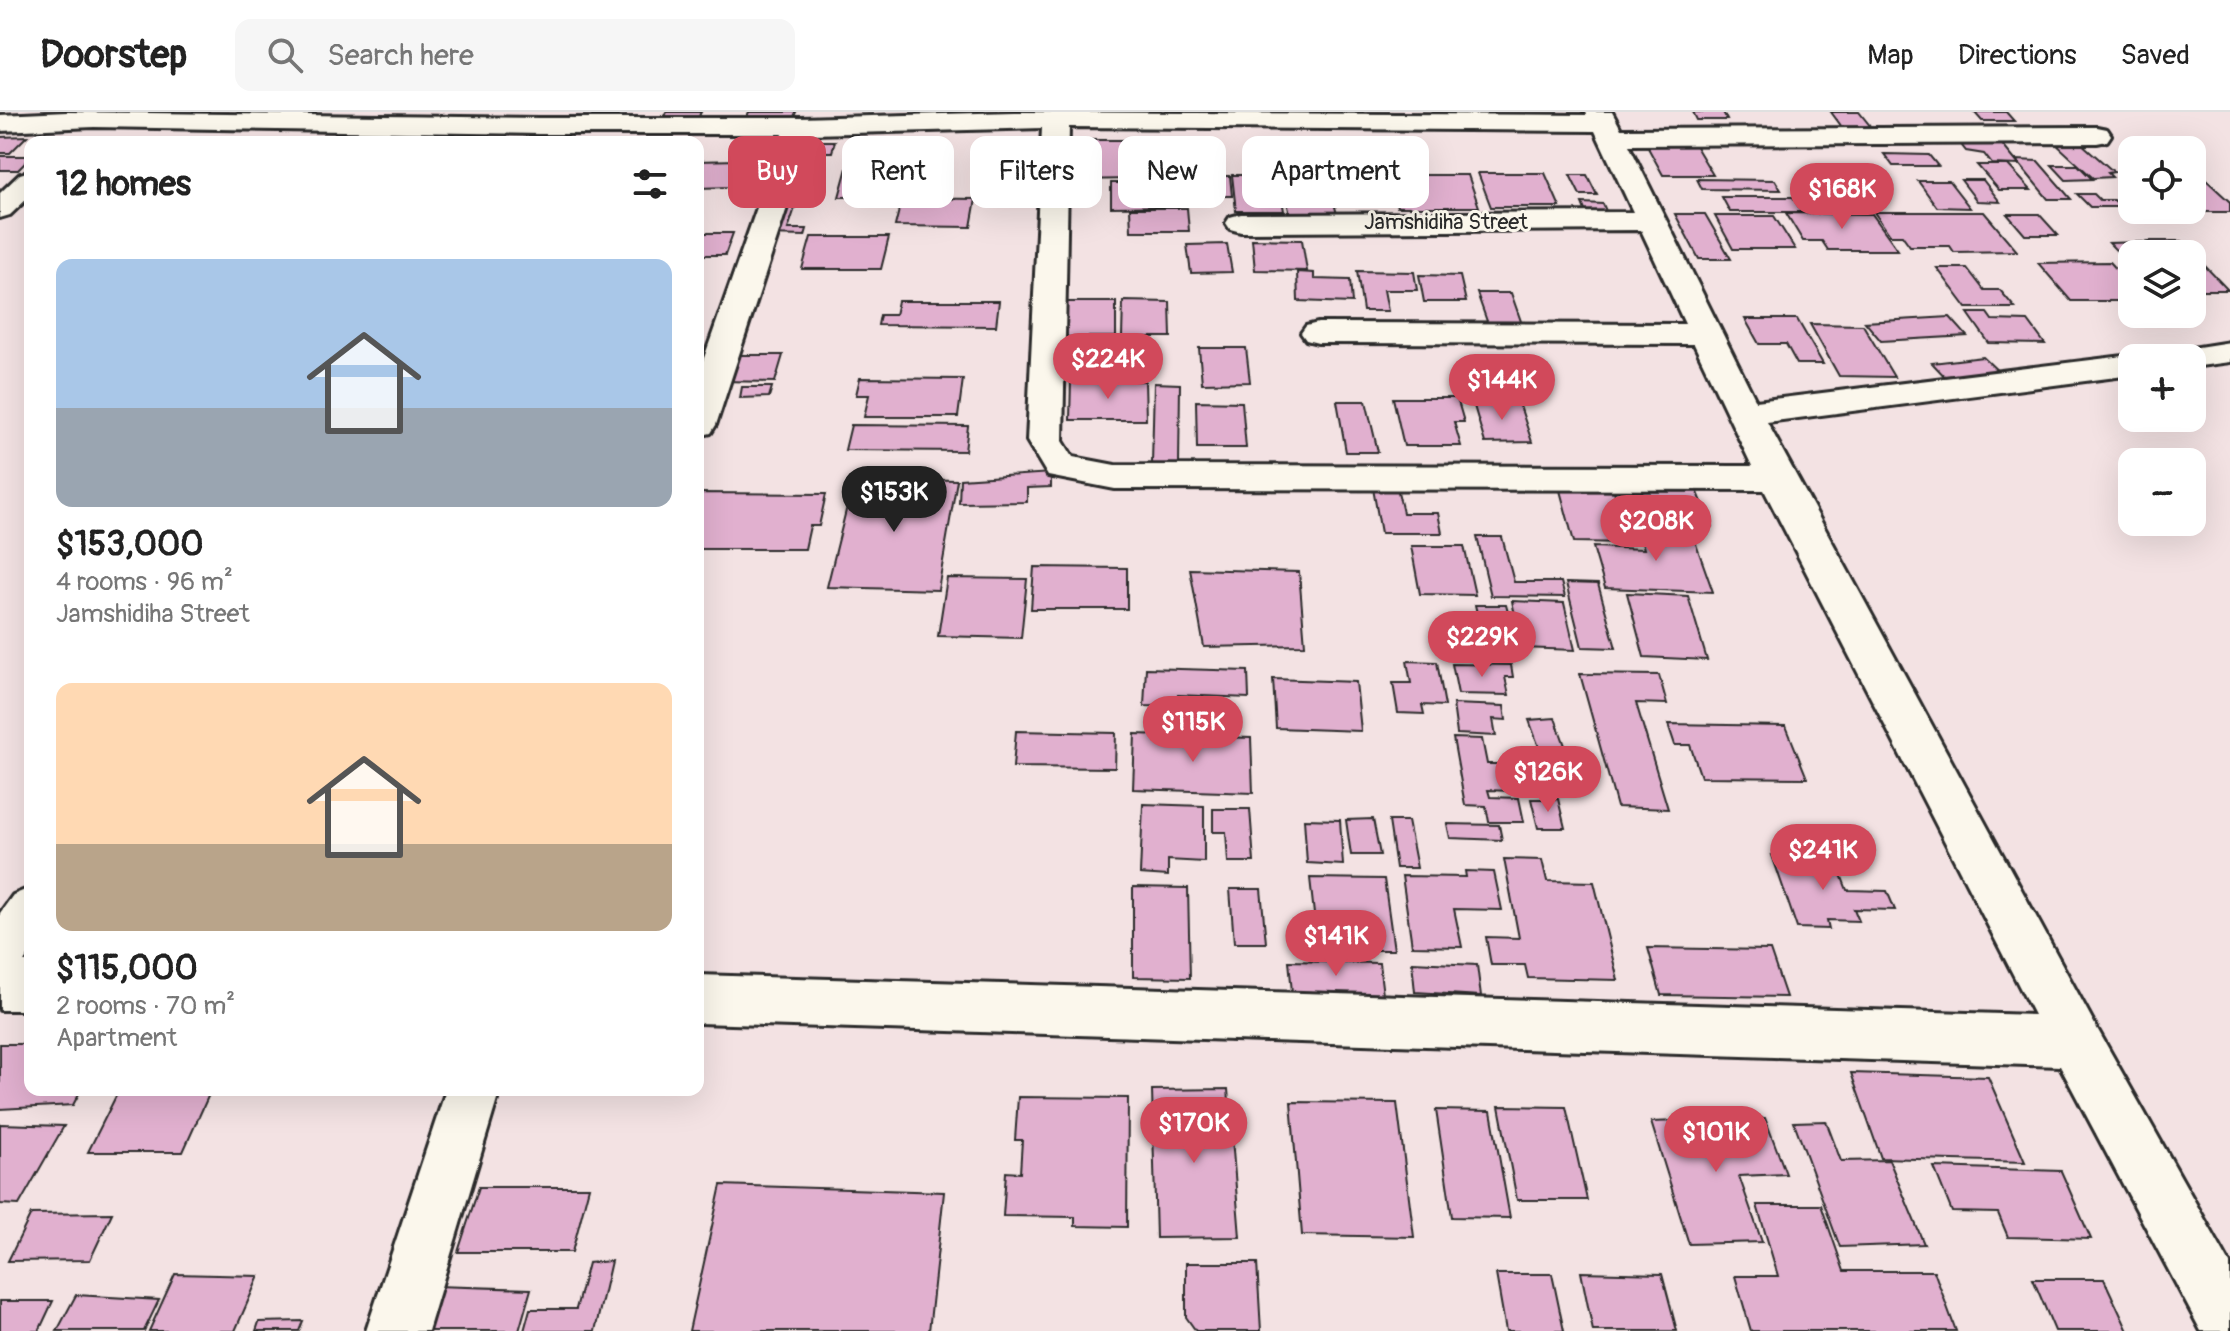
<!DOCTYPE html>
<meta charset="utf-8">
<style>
:root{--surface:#fff;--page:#f6f6f6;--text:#222;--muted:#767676;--line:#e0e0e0;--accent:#d1495b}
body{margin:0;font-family:Pangolin,sans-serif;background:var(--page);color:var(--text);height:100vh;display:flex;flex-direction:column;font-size:30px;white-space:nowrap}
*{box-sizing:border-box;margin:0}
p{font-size:26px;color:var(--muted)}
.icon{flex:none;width:44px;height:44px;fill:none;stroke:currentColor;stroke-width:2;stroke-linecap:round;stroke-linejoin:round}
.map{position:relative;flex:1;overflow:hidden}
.side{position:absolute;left:24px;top:24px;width:680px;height:960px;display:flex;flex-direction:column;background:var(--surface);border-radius:16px;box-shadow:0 8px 32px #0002}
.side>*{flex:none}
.banner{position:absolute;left:728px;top:24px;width:760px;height:72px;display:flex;gap:16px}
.tools{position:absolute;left:2118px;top:24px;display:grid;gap:16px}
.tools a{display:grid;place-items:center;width:88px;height:88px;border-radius:16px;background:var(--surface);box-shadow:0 8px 32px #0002;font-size:40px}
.price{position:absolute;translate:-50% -68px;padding:0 18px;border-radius:28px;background:var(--accent);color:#fff;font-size:26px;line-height:52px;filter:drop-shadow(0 2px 4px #0008)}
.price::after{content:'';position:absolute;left:50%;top:48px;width:24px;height:18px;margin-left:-12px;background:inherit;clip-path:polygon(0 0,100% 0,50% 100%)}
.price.selected{background:#222;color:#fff}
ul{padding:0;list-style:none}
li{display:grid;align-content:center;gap:16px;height:424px;padding:0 32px}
li span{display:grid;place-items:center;height:248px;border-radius:16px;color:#555}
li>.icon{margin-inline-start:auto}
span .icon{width:144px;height:144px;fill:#fffc;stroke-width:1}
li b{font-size:34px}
h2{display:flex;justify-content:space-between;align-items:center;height:96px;padding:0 32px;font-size:34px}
.tag{padding:0 28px;border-radius:16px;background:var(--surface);box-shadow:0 8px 32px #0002;font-size:28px;line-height:72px}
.tag.selected{background:var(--accent);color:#fff}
header{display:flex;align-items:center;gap:48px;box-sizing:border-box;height:112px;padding:0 40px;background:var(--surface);border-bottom:2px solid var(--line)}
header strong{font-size:38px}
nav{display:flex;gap:44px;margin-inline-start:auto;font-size:28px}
.search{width:560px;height:72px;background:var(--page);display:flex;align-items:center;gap:20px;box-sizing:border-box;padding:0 28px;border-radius:16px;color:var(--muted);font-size:30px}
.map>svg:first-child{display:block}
.building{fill:#e1b0cf;stroke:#2b2b2b;stroke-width:2}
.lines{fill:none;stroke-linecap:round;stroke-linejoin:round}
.minor-casing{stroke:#2b2b2b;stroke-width:6}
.minor{fill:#fbf7ec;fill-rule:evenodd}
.labels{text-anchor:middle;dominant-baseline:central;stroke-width:6;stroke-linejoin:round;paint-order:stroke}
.far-street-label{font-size:22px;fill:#2b2b2b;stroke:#fbf7ec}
</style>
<header>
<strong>Doorstep</strong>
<div class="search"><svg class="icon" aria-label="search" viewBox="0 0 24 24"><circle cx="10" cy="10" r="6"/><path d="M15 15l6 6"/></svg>Search here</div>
<nav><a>Map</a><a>Directions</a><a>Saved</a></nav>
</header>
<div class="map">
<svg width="2230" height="1219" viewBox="0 0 2230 1219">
<rect width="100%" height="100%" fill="#f3e2e3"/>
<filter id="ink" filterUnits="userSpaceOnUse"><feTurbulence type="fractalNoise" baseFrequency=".0125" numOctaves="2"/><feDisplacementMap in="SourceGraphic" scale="16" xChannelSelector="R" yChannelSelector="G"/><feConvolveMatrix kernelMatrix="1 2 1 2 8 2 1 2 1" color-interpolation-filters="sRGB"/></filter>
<g filter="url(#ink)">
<!-- building -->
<g class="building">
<polygon points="666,0 701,0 698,6 663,6"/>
<polygon points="749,0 796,0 793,7 746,6"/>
<polygon points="1693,0 1723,0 1727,8 1697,8"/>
<polygon points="1831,0 1859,0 1871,15 1842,15"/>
<polygon points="1974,0 2006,0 2014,9 1982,9"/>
<polygon points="27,24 10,41 0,41 0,25"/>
<polygon points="1074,28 1131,28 1134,67 1074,68"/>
<polygon points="798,29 835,29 832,40 795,40"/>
<polygon points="1958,29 2000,30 2019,53 1992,52 1984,42 1966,39"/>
<polygon points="2081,31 2114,60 2108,61 2112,65 2093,66 2056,32"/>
<polygon points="2124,31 2160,31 2167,38 2132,39"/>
<polygon points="1695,33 1713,63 1663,63 1647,34"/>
<polygon points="1884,42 1929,43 1938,54 1893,54"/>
<polygon points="0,44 30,44 30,46 18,58 0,58"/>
<polygon points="850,45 899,45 890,85 839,85"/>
<polygon points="737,48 731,75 698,76 698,49"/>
<polygon points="2016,48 2038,49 2071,87 2048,87"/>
<polygon points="1977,53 2008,53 2031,78 1999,78"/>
<polygon points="2052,53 2078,53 2092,67 2066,68"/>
<polygon points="1478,61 1545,61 1560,95 1491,95"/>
<polygon points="1326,62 1337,102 1290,103 1281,63"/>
<polygon points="1232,63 1278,63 1284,99 1236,99"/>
<polygon points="1332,63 1362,63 1365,77 1335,77"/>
<polygon points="1389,63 1468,63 1479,95 1397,95"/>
<polygon points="1570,63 1587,63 1597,83 1580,83"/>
<polygon points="1184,64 1230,64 1232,84 1204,84 1204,89 1186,89"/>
<polygon points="2192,66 2204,66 2230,90 2230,100 2179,100 2176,98 2192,98"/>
<polygon points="1697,67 1775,68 1781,78 1702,77"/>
<polygon points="1961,68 1983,68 2000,90 1977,89"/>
<polygon points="1918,69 1949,69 1970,96 1937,95"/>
<polygon points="1111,71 1176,71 1178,94 1111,95"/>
<polygon points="2077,82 2094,82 2100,88 2114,88 2121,95 2090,95"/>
<polygon points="1722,85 1793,85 1802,100 1730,100"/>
<polygon points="902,86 976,87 971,115 895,114"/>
<polygon points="778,90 797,90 788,117 807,117 805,124 766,123"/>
<polygon points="1582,91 1603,92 1609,106 1588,106"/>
<polygon points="1130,96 1187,96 1189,119 1131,119"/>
<polygon points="1874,100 1984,100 2017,139 1954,140 1950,134 1910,134 1902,123 1890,123"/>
<polygon points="1786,101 1872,102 1898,138 1828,138 1822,129 1803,129"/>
<polygon points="1675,102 1705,102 1731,147 1699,147"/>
<polygon points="2007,102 2039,102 2058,123 2025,123"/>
<polygon points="1715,104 1774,104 1795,137 1733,137"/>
<polygon points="698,121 733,121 725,143 698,143"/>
<polygon points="811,125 889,125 881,157 802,157"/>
<polygon points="1252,127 1302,128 1307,159 1255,158"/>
<polygon points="2147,129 2181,129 2228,178 2192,178 2192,142 2159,142"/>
<polygon points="2143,130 2155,142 2132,142 2132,155 2109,131"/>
<polygon points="1227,132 1232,160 1191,161 1187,133"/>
<polygon points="2110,150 2132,174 2132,189 2071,189 2038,151"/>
<polygon points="1937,156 1967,156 1984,178 2000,178 2015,196 1967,196"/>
<polygon points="1357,159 1414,160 1417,178 1384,178 1388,199 1363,199"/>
<polygon points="1297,160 1314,161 1314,167 1350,168 1352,191 1298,189"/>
<polygon points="1419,163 1460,164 1466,190 1424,190"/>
<polygon points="1477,181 1511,181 1523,215 1489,215"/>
<polygon points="898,189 999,189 996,214 878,213 880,203 895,203"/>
<polygon points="1123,189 1170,190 1171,225 1122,225"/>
<polygon points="1059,190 1116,190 1116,225 1057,225"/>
<polygon points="1968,201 1987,201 1992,208 2028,209 2045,232 1989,231"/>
<polygon points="1950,205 1967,224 1881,229 1865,210"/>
<polygon points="1745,207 1797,207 1823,252 1797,252 1786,232 1759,232"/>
<polygon points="1810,212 1863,213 1894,265 1839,264"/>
<polygon points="1199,236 1246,236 1250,270 1202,271"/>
<polygon points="730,243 783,243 775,270 720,269"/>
<polygon points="1983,245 2001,262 1948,268 1932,251"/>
<polygon points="860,266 963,267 958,305 864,305 869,283 856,283"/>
<polygon points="1071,269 1145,269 1146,308 1070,308"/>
<polygon points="1154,271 1180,272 1179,353 1152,352"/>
<polygon points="742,275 772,275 769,285 740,286"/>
<polygon points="1393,286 1457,286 1464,310 1454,310 1461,334 1404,334"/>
<polygon points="1472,287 1519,291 1532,330 1485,331"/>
<polygon points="1196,289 1242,290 1246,336 1197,336"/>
<polygon points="1337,289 1366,289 1378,340 1346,340"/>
<polygon points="851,313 968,314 965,339 845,338"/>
<polygon points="1051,361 1051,375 1027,376 1027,390 959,391 960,367"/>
<polygon points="854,366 957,368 938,478 827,475"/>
<polygon points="1372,371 1396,371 1403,401 1438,401 1442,421 1381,421"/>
<polygon points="1558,371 1612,373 1631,431 1574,430"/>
<polygon points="1618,372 1695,373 1712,415 1632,413"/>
<polygon points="698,381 826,382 819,414 810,414 805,437 698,437"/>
<polygon points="1638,416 1691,418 1713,480 1605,476 1593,435 1644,437"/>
<polygon points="1477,425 1502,425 1514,470 1561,470 1565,485 1491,484"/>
<polygon points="1411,434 1464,434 1475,483 1420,482"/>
<polygon points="1034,455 1127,456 1127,497 1031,497"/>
<polygon points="1190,457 1299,460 1305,533 1204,535"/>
<polygon points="947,466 1027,467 1021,526 938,524"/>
<polygon points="1566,471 1598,472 1616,536 1582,535"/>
<polygon points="1627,481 1688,484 1707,548 1644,545"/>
<polygon points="1512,489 1564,491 1575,538 1522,536"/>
<polygon points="1475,493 1506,493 1519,542 1487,542"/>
<polygon points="1407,549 1437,550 1445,594 1422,593 1424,602 1398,601 1393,571 1411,571"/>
<polygon points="1452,552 1511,553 1513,565 1505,565 1509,583 1458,582"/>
<polygon points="1146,556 1248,559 1249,586 1178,583 1178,595 1144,594"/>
<polygon points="1580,562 1659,563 1667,592 1636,591 1668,697 1617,695"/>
<polygon points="1273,567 1356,570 1361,619 1276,616"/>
<polygon points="1453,592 1504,594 1506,608 1493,607 1496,624 1457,622"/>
<polygon points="1555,606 1579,672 1553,673 1529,608"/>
<polygon points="1668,612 1786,614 1807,666 1701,665 1690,633 1675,633"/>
<polygon points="1016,619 1116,621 1115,656 1013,655"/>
<polygon points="1135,622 1251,626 1253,681 1133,677"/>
<polygon points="1453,626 1482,627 1487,652 1511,652 1515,670 1508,670 1510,679 1488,678 1490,685 1519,686 1524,710 1489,710 1486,694 1465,693"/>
<polygon points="1531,687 1558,687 1565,716 1538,716"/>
<polygon points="1143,692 1204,694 1204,750 1168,748 1168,764 1140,762"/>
<polygon points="1213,697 1250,697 1254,750 1228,750 1226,720 1213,720"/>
<polygon points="1304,707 1340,708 1343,753 1307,751"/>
<polygon points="1373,707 1380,743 1351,743 1346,708"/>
<polygon points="1389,709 1408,709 1417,756 1396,756"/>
<polygon points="1447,712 1499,713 1502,728 1450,726"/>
<polygon points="1772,743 1835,747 1847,778 1887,779 1895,798 1854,797 1859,809 1827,808 1829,817 1797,816"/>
<polygon points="1504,747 1542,748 1547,769 1594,770 1618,868 1528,866 1525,853 1491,853 1486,825 1519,826"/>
<polygon points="1465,759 1494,760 1502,798 1454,797 1462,835 1412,834 1402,764 1466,765"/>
<polygon points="1310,766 1384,767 1394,838 1318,838"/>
<polygon points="1133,775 1188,776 1190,866 1133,865"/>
<polygon points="1230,777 1261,777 1266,831 1234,831"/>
<polygon points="1648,836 1770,838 1786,885 1661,883"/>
<polygon points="1289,849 1379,851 1383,883 1292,880"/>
<polygon points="1412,850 1477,853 1481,884 1415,880"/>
<polygon points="0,932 30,932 30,978 81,978 73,993 0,997"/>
<polygon points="1851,961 1988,965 2025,1050 1881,1046"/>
<polygon points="1228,977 1240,1125 1156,1126 1152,978"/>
<polygon points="119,978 211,978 183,1040 88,1040"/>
<polygon points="1018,985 1128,986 1127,1115 1075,1114 1075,1105 1003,1104 1006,1060 1020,1061 1022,1028 1015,1028"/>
<polygon points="1291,990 1397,991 1414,1125 1302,1123"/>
<polygon points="1499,994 1566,995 1587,1088 1517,1088"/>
<polygon points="1436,998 1491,999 1510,1106 1452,1105"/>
<polygon points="1765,1006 1786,1062 1739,1064 1762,1130 1689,1132 1651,1010"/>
<polygon points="1826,1009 1841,1049 1889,1048 1924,1132 1840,1135 1794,1010"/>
<polygon points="0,1012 64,1014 19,1093 0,1092"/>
<polygon points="1934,1055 2061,1059 2091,1127 2008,1125 1998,1101 1952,1100"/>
<polygon points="721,1073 944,1080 929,1219 689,1219"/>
<polygon points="479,1075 589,1075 572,1140 458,1140"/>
<polygon points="1757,1093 1821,1093 1844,1159 1934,1159 1956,1219 1751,1219 1735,1164 1778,1164"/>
<polygon points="112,1101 90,1148 8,1149 31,1102"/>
<polygon points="611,1149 595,1219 524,1219 530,1197 576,1197 588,1151"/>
<polygon points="1186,1151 1257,1151 1261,1219 1196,1219 1186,1205"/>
<polygon points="1581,1160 1662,1162 1677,1219 1593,1219"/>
<polygon points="175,1162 259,1164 235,1219 149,1219"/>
<polygon points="1496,1162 1552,1162 1564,1219 1506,1219"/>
<polygon points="2033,1167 2104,1167 2128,1219 2055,1219"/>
<polygon points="435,1174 531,1177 519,1219 419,1219"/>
<polygon points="76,1183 159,1188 144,1219 57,1219"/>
<polygon points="0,1189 53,1189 39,1219 0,1219"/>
<polygon points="303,1209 299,1219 256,1219 259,1210"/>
</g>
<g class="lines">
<defs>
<g id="minor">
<path d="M67 0 539 6H800L1014 0 1587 3 1586 0H1612L1621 17 2097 15 2107 17 2111 23 2107 29 2097 31 1629 33 1756 289 2132 243 2144 246H2132V263L1767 310 2094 911 2230 1152V1219H2201L2060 954 698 911V863L2034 903 1764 378 1115 377 1048 364 1027 329 1042 16 811 22 716 313 711 321 698 324V263L783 22H539L94 15 0 19V3ZM1069 15 1595 19 1633 100 1241 102 1230 105 1226 111 1230 117 1241 120 1641 118 1685 212 1318 211 1306 214 1301 221 1306 228 1318 231 1694 232 1752 354 1115 353 1073 345 1063 329Z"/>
<polygon points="30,59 30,84 10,103 0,106 0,81 20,62"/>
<polygon points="2230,230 2230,250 2192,255 2192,246 2168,246 2173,239"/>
<polygon points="30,776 30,841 24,850 30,850 30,898 0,898 0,801 13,783"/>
<polygon points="446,978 500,978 428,1219 366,1219"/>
</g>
</defs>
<!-- minor casing -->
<use href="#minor" class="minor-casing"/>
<!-- minor -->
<use href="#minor" class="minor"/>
</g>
</g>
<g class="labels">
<!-- far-street labels -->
<g class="far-street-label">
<text x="1446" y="110">Jamshidiha Street</text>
</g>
</g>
</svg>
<div class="tools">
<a><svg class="icon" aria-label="locate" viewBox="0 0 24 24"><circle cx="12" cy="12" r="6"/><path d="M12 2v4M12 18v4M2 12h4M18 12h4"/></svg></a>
<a><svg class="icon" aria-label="layers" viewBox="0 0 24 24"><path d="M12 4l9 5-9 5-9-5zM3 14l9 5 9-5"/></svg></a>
<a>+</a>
<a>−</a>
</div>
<b class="price" style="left:1842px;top:119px">$168K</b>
<b class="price" style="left:1108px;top:289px">$224K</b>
<b class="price" style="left:1502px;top:310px">$144K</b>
<b class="price selected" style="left:894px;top:422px">$153K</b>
<b class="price" style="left:1656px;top:451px">$208K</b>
<b class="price" style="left:1482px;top:567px">$229K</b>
<b class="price" style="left:1193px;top:652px">$115K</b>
<b class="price" style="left:1548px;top:702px">$126K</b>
<b class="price" style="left:1823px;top:780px">$241K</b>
<b class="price" style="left:1336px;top:866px">$141K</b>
<b class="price" style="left:1194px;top:1053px">$170K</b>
<b class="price" style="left:1716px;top:1062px">$101K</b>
<div class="banner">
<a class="tag selected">Buy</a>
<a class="tag">Rent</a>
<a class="tag">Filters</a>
<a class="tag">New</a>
<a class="tag">Apartment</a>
</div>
<section class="side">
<h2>12 homes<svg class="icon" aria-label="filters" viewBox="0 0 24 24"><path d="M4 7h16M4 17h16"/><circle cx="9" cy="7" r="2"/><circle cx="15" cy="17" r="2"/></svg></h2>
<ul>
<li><span style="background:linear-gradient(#a9c7e8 60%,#9aa5b1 0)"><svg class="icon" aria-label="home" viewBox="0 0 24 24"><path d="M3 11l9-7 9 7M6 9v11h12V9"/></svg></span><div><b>$153,000</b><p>4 rooms · 96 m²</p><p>Jamshidiha Street</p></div></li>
<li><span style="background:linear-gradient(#ffd9b3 65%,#b9a48a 0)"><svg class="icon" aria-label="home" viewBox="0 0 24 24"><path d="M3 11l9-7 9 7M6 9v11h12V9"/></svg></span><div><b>$115,000</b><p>2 rooms · 70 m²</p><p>Apartment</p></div></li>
</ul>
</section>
</div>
